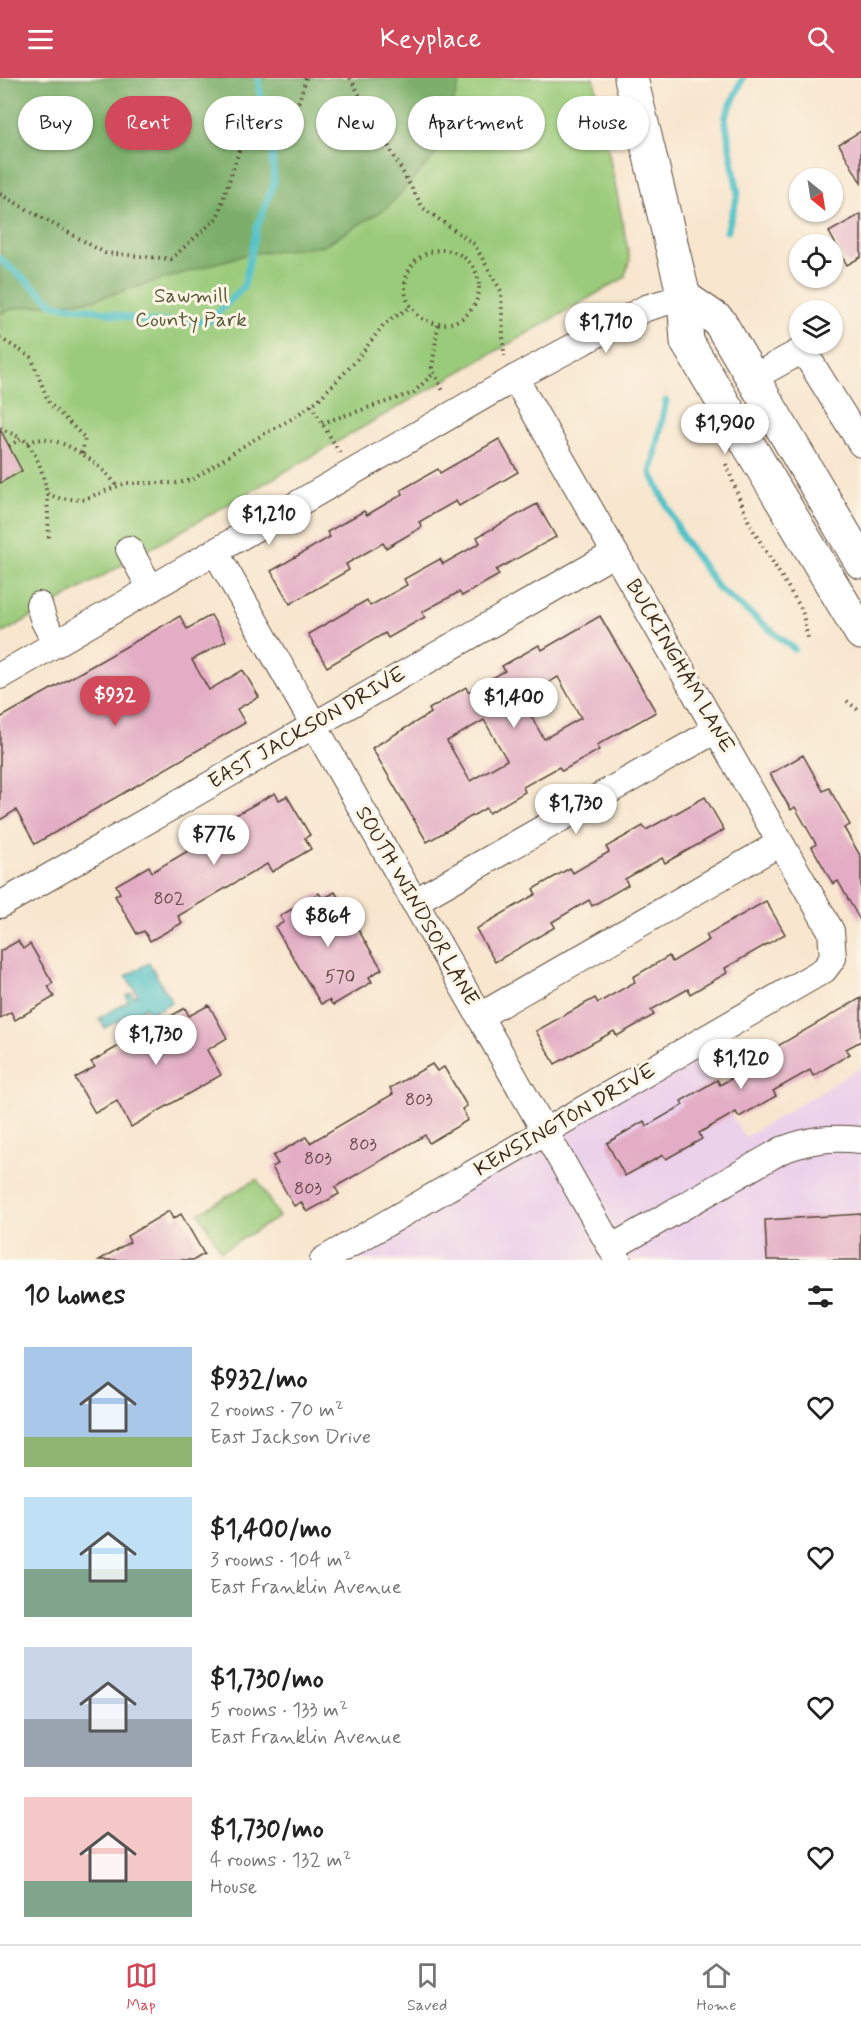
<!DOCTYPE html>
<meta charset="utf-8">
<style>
:root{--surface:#fff;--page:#f6f6f6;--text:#222;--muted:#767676;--line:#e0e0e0;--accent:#d1495b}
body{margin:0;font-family:Mynerve,sans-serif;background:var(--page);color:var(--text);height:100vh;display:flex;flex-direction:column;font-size:22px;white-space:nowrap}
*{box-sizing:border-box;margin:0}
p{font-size:20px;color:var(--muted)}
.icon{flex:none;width:33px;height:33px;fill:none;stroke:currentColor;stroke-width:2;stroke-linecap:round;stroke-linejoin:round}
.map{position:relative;height:1182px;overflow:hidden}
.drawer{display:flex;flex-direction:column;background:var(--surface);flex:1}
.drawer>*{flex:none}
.hud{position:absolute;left:18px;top:18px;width:825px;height:54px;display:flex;gap:12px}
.needle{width:39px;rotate:150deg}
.tools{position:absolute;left:789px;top:90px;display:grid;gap:12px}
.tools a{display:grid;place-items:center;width:54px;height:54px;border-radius:50%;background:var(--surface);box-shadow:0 2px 4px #0004;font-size:30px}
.price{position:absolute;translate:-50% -51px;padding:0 14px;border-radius:21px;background:#fff;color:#222;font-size:20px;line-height:39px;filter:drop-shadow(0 2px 3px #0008)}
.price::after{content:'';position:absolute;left:50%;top:36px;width:18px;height:14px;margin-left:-9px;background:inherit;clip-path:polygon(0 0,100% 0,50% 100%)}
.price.current{background:var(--accent);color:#fff}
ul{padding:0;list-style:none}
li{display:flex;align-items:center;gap:18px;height:150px;padding:0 24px}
li span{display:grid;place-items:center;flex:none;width:168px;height:120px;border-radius:0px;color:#555}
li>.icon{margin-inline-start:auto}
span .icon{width:72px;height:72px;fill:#fffc;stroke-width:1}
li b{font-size:26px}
h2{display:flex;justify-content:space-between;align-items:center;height:72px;padding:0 24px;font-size:26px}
.tag{padding:0 21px;border-radius:27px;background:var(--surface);box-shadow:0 2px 4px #0004;font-size:21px;line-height:54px}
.tag.current{background:var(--accent);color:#fff}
header{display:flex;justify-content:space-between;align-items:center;height:78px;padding:0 24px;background:var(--accent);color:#fff;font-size:27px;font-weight:600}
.dock{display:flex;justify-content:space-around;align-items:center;height:84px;border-top:2px solid var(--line);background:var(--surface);font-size:16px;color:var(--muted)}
.dock a{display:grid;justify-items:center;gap:3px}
.dock .current{color:var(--accent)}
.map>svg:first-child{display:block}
.built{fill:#ecd1ea}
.green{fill:#9acb7a;stroke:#6a7a4c;stroke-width:1.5}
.forest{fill:#7baf6a;stroke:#5b6c44;stroke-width:1.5}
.water{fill:#54c2c8;stroke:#487673;stroke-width:1.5}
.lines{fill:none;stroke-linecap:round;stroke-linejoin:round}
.stream{stroke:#54c2c8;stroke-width:7}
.building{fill:#e3adc5;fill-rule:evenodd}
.minor-casing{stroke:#574639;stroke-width:28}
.major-casing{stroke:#574639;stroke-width:35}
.path{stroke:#574639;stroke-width:4;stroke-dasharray:1.5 4.5;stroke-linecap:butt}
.minor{stroke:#fff;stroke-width:26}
.major{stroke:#fff;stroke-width:33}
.labels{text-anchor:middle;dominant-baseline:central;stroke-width:6;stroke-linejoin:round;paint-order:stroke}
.number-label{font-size:18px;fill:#654b48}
.park-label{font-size:21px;fill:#585a3a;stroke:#fcf5e5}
.street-label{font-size:21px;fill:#3b2a1e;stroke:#fcf5e5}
</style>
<header><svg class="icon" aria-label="menu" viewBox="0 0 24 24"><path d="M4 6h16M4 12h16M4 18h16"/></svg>Keyplace<svg class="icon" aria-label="search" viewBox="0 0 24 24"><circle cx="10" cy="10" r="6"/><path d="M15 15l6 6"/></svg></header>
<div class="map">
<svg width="861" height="1182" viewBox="0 0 861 1182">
<rect width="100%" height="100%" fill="#fcf5e5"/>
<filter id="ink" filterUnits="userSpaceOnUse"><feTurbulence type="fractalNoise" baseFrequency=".0167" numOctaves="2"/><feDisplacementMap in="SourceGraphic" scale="12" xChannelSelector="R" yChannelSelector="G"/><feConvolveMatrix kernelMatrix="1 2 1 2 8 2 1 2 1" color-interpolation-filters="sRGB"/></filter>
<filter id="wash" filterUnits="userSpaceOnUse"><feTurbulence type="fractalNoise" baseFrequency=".008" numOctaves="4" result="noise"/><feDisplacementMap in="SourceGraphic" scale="24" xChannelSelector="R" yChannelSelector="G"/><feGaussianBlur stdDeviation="1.35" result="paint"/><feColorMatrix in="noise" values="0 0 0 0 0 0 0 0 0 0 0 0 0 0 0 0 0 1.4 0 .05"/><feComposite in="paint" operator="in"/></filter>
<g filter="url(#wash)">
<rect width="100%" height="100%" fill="#f8e6cf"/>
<!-- built -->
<polygon class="built" points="693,976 745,1059 861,989 861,1182 342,1182"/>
<!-- green -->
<g class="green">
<polygon points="170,0 594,0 630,182 624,200 3,555 0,551 0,30"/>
<polygon points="257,1101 279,1139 221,1173 199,1135"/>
</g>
<!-- forest -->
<polygon class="forest" points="0,0 461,0 437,75 387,130 323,168 247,176 93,222 17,230 0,235"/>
<!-- water -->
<polygon class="water" points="149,885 172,924 150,936 145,929 137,937 135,933 105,950 99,940 129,923 126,918 132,915 134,919 138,917 126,898"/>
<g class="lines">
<!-- stream -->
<g class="stream">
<polyline points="258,0 261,26"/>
<polyline points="727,153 738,116 725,40 743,0"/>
<polyline points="0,181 55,227 96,232 148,244 210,243 244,208 257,149 274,105 271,58"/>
<polyline points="666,323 651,395 683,460 718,510 794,571"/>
</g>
</g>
<g id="blocks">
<!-- building -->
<g class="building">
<polygon points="861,53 861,105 839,66"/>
<polygon points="861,136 861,179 847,187 829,154"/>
<polygon points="0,351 22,393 0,405"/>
<polygon points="499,361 518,394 459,428 456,423 419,444 422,449 386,470 383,465 346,486 349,492 290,526 271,493 330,459 327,454 364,433 367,437 403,416 401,412 438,391 440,395"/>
<polygon points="537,426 556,459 496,492 499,497 462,518 459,514 422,534 425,539 388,560 385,555 327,589 308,556 367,522 370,528 407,507 404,501 440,481 443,486 480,465 477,459"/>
<polygon points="211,537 226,563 192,582 209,612 243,592 259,619 237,631 245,645 35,766 16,732 0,742 0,640 180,538 187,551"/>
<path d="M600 538 656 634 597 667 599 672 562 693 559 689 523 709 525 714 489 735 486 730 427 764 372 670 431 635 429 631 466 609 468 614 505 593 502 588 539 567 542 572ZM558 599 581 640 544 661 521 621ZM484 642 507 682 470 703 447 663Z"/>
<polygon points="803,677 823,713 829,710 850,747 844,750 861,779 861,844 838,803 833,806 812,769 816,766 795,729 791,732 770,696"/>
<polygon points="275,715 279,722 287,718 310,757 305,760 311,771 272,794 267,786 178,838 182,845 150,863 144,853 137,856 115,818 120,815 116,807 149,788 152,794 236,745 232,739"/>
<polygon points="705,719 724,752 665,785 662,780 625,801 628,807 592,828 589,822 552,844 555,849 495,884 476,851 536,816 533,811 570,790 573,795 609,774 606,769 643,748 646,752"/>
<polygon points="335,814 382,891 369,899 372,904 333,927 329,922 321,926 275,849 284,844 280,838 319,815 323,821"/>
<polygon points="766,823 785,856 725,890 727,895 690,916 688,911 651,932 654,937 617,958 614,953 555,986 536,953 595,920 598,925 635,904 633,899 669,878 672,884 709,862 706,857"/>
<polygon points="18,863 23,871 30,866 53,905 48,908 54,919 15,942 11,934 0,940 0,873"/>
<polygon points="861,920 861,963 846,971 850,976 813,998 810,992 773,1013 776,1018 739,1039 736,1034 699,1055 702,1061 666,1081 663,1077 625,1098 607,1065 644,1043 647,1048 683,1027 681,1023 717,1002 720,1007 757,986 755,981"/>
<polygon points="209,927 227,960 207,972 221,997 131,1049 117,1023 95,1035 75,1000 95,989 91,984 185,930 189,938"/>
<polygon points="432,986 437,993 444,989 467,1028 462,1031 468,1042 429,1065 425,1057 335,1109 339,1116 307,1134 301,1124 294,1128 272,1089 278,1086 273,1078 306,1059 310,1065 393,1016 390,1010"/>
<polygon points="169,1133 173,1141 181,1136 204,1176 194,1182 99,1182 130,1164 127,1158"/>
<polygon points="861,1136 861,1182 767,1182 765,1142"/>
</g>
</g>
</g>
<g filter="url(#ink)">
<use href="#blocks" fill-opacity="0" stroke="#574639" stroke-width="1.5"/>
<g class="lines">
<defs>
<g id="minor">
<polyline points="752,300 803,272 861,366"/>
<polyline points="129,471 151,511"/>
<polyline points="215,473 618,1182"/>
<polyline points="39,527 44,543 56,566"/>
<polyline points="0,598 515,300 646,230 684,219"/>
<polyline points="414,824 716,652"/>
<polyline points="0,827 615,475"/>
<polyline points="480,938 780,765"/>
<path d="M611 1170 782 1072C812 1061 829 1059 861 1062"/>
<polyline points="323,1182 824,892 833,880 831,853 515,300"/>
</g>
<g id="major">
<polyline points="631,0 684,219 687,264 861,555"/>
<polyline points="684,219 719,243 861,484"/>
</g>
</defs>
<!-- minor casing -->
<use href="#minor" class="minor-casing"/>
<!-- major casing -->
<use href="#major" class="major-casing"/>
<!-- path -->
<g class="path">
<polyline points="350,0 423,130 474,166 501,213 504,278"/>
<polyline points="0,116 105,175 171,181 217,140 240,70 299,23 306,0"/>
<circle cx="442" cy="209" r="37"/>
<polyline points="438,247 432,290 444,315"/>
<polyline points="0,260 31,279 49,325 85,360 82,376"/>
<polyline points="311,327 340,375"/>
<polyline points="322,345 413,315 434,295"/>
<polyline points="0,350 21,360"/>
<path d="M28 365C54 350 102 386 117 408"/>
<path d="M9 368 22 360C38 375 43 395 47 416L58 420 82 422 126 405H177L192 402 248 365 293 340 318 322 354 285 385 245 411 229"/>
<polyline points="726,386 750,447 802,532 808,561"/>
<polyline points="47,416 49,461"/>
<polyline points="847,623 861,634"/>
</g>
<!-- minor -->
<use href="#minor" class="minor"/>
<!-- major -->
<use href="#major" class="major"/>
</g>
</g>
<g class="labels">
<!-- number labels -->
<g class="number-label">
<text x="169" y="821">802</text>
<text x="340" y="899">570</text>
<text x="419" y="1022">803</text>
<text x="363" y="1067">803</text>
<text x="318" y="1081">803</text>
<text x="308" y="1111">803</text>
</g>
<!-- park labels -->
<g class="park-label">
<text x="191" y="218">Sawmill<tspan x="191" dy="24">County Park</tspan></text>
</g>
<!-- street labels -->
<g class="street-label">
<text transform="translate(680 588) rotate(60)">BUCKINGHAM LANE</text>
<text transform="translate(307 650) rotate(-30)">EAST JACKSON DRIVE</text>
<text transform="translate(417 828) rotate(60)">SOUTH WINDSOR LANE</text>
<text transform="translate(565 1042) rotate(-30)">KENSINGTON DRIVE</text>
</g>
</g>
</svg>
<div class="tools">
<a><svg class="needle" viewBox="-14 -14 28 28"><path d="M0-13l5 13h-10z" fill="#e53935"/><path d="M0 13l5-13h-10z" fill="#767676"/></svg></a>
<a><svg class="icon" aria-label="locate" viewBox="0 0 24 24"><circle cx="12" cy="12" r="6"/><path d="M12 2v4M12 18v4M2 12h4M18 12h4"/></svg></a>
<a><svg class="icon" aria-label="layers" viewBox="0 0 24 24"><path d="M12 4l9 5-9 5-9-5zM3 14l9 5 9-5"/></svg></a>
</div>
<b class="price" style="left:606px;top:276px">$1,710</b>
<b class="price" style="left:725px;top:377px">$1,900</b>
<b class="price" style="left:269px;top:468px">$1,210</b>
<b class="price current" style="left:115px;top:649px">$932</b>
<b class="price" style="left:514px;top:651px">$1,400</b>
<b class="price" style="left:576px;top:757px">$1,730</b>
<b class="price" style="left:214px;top:788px">$776</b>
<b class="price" style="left:328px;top:870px">$864</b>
<b class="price" style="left:156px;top:988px">$1,730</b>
<b class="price" style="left:741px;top:1012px">$1,120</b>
<div class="hud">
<a class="tag">Buy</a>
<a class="tag current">Rent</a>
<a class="tag">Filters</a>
<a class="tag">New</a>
<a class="tag">Apartment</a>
<a class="tag">House</a>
</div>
</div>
<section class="drawer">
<h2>10 homes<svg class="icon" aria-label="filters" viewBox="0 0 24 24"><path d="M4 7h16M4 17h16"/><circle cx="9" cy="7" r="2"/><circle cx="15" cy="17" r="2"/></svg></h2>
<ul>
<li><span style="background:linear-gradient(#a9c7e8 75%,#8fb573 0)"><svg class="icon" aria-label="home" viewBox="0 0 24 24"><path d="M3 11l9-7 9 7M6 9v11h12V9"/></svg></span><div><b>$932/mo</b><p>2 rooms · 70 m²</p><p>East Jackson Drive</p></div><svg class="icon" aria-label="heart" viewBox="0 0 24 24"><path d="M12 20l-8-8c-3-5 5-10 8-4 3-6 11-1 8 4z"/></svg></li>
<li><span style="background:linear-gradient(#bfe0f5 60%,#7fa58c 0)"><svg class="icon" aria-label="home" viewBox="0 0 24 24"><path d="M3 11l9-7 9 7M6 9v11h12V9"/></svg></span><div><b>$1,400/mo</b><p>3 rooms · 104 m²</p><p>East Franklin Avenue</p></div><svg class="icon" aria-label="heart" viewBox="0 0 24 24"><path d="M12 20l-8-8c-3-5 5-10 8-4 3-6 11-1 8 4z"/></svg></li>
<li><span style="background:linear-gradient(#c9d6e8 60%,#9aa5b1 0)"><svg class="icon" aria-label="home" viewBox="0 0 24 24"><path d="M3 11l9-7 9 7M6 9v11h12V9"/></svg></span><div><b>$1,730/mo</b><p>5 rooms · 133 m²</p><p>East Franklin Avenue</p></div><svg class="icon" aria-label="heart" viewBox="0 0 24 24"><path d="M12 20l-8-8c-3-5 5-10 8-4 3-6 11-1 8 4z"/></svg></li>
<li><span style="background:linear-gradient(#f6c9c9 70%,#7fa58c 0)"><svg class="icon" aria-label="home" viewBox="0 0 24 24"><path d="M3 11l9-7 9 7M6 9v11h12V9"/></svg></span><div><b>$1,730/mo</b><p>4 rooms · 132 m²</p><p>House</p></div><svg class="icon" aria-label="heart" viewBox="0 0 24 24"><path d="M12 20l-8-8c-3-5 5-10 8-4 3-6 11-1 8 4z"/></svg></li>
</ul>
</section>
<nav class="dock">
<a class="current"><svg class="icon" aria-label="map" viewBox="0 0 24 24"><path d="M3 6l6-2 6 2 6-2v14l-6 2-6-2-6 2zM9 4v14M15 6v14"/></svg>Map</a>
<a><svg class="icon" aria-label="saved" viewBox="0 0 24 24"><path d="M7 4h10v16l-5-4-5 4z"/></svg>Saved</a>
<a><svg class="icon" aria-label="home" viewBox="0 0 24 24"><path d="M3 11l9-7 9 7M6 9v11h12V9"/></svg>Home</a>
</nav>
